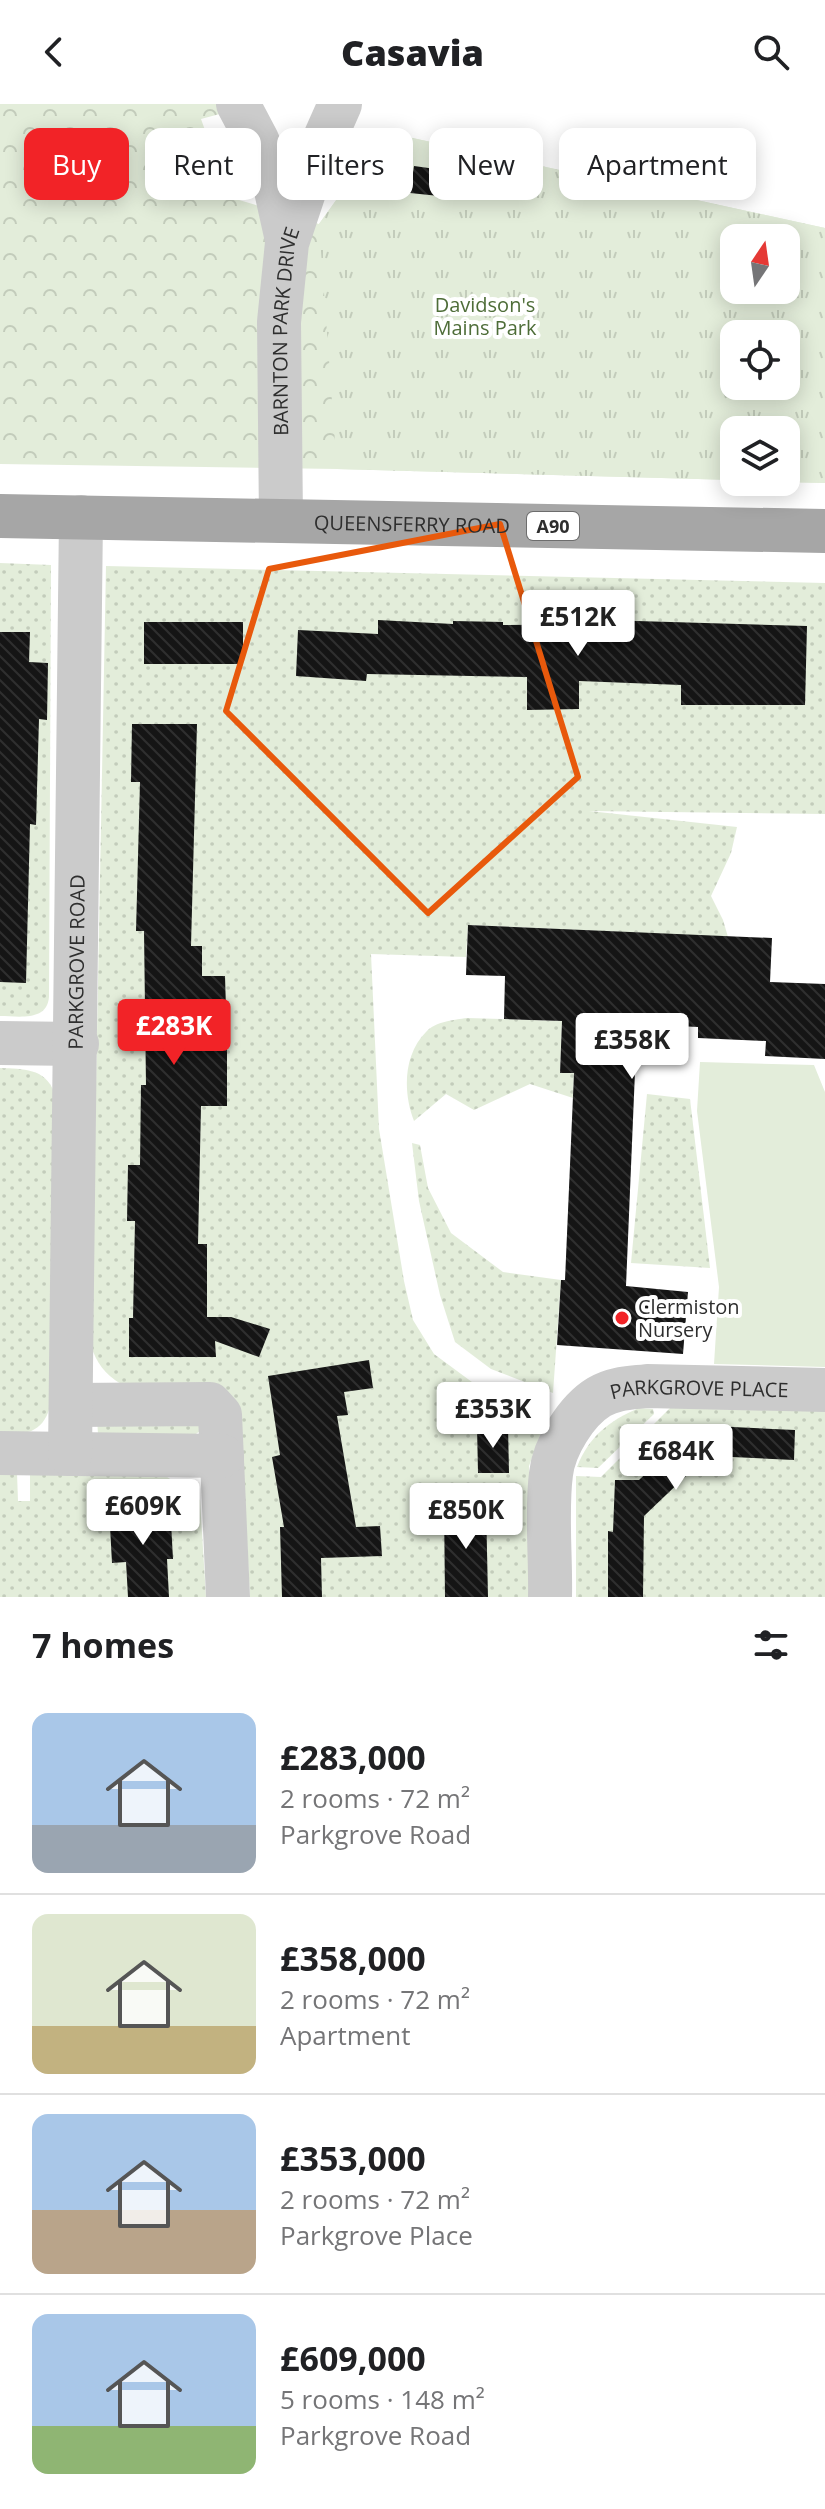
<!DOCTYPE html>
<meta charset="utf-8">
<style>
:root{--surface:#fff;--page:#f6f6f6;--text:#202124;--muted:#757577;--line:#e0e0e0;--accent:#f22327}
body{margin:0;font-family:"Open Sans",sans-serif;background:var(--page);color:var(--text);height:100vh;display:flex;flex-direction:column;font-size:30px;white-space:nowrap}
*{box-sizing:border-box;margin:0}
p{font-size:26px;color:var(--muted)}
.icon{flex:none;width:44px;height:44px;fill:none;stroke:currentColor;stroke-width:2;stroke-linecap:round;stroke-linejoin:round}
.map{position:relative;height:1493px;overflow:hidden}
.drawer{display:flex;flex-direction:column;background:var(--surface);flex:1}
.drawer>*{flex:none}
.top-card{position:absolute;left:24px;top:24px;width:778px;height:72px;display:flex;gap:16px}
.needle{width:52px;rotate:13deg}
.buttons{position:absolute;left:720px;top:120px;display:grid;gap:16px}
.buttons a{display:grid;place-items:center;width:80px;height:80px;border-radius:16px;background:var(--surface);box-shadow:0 4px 20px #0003;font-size:40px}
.price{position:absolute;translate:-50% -68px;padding:0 18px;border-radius:8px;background:#fff;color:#222;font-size:26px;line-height:52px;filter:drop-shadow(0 2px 4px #0008)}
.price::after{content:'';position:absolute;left:50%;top:48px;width:24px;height:18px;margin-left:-12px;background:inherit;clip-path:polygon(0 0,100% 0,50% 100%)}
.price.selected{background:var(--accent);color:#fff}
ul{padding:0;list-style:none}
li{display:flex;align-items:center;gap:24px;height:200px;padding:0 32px}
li+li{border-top:2px solid var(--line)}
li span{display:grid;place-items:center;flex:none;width:224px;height:160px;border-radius:16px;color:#555}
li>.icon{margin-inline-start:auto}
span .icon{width:96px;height:96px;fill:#fffc;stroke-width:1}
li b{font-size:34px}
h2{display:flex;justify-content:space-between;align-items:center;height:96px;padding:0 32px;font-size:34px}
.chip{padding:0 28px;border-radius:16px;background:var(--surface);box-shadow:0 4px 20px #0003;font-size:28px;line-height:72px}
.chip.selected{background:var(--accent);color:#fff}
header{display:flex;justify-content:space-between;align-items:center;height:104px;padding:0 32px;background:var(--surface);font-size:36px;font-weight:800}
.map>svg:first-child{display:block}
.grass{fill:url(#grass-dots)}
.forest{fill:url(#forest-crowns);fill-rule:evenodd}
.park{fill:url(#park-tufts);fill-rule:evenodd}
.pitch{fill:#e3edda}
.building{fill:url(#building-back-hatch)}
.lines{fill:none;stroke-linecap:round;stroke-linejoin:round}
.minor{stroke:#cbcbcb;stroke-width:44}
.major{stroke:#a6a6a6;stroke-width:44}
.marked{fill:none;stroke:#e8590c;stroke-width:6;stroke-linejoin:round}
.poi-dot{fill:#f22327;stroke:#fff;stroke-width:3}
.labels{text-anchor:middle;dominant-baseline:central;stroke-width:8;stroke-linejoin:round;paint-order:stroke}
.shield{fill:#fff;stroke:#6d6d6d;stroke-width:2}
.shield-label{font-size:18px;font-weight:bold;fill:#2e2e2e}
.park-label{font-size:20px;fill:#4e6d38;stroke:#fff}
.street-label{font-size:20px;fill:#2e2e2e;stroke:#fff}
.poi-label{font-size:20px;fill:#2e2e2e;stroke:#fff;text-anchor:start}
</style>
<header><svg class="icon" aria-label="back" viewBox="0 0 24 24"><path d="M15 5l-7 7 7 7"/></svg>Casavia<svg class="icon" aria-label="search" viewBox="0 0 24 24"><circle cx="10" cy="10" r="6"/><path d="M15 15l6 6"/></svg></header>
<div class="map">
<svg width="825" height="1493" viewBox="0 0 825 1493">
<defs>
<pattern id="grass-dots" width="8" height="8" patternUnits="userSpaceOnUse" patternTransform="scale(2)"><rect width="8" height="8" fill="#e3edda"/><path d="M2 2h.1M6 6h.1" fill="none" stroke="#c3ccbb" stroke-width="1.8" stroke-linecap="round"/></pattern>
<pattern id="forest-crowns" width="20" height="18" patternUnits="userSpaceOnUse" patternTransform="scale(2)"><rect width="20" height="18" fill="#e3edda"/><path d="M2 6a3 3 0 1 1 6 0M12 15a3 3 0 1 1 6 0" fill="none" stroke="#c3ccbb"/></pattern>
<pattern id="park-tufts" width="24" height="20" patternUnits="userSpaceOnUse" patternTransform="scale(2)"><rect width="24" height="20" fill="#e3edda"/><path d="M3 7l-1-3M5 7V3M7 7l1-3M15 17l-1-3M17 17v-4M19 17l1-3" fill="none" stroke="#c3ccbb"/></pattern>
<pattern id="building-back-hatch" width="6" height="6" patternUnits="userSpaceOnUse" patternTransform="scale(2)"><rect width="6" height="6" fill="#151515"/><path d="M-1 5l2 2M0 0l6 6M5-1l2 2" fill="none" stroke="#2f2f2f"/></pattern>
</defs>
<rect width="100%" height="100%" fill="#fff"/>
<!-- grass -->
<g class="grass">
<path d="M0 459 51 461 49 893C47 918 18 912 0 912Z"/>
<path d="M106 462 825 479V710L589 707 737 723 731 749 711 792 723 816 728 833 468 821 466 853 371 850 379 1025 404 1177 413 1216 434 1250 476 1281 546 1315 529 1362V1493H250L241 1326 121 1280C105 1270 96 1259 91 1241Z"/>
<path d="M467 914 562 917 560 968 574 969 573 994 530 980 474 1006 446 990 414 1017C403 989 403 951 426 928 436 917 454 916 467 914Z"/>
<path d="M0 964C23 965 45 964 54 988L50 1303C42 1330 25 1330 0 1332Z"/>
<polygon points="647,990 690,995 710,1164 631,1159"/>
<polygon points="412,1039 420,1041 428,1084 451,1129 503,1168 561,1176 553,1289 491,1265 455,1238 440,1191 419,1097"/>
<polygon points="671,1303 825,1307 825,1493 576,1493 576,1372 601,1373"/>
<path d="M639 1304 653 1305 654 1310 598 1364 577 1363C589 1332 609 1317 639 1304Z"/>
<polygon points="197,1312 200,1327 196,1330 98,1330 97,1315"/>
<polygon points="0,1369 17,1369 18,1397 30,1397 30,1369 163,1370 200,1396 206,1493 0,1493"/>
</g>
<!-- forest -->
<path class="forest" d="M0 0H257L201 15 229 93 319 120 385 28 825 124V379L786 378V326H734V376L337 365 0 360ZM734 134H786V186H734ZM734 230H786V282H734Z"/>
<!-- park -->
<path class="park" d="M385 28 825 124V379L786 378V326H734V376L337 365 319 120ZM734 134H786V186H734ZM734 230H786V282H734Z"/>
<!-- pitch -->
<polygon class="pitch" points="700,958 814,961 825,988 825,1263 714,1260 719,1183 697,1007"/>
<!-- building -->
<g class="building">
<polygon points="414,62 443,66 439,92 410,89"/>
<polygon points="378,516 453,520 453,517 503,518 503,521 603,520 603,516 807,522 805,601 681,601 681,581 579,577 579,605 527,606 527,573 367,570 366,577 296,572 298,526 378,530"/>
<rect x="144" y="518" width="99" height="42"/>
<polygon points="0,528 30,528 29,558 48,559 47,616 39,615 36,721 30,720 26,879 0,878"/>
<polygon points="132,620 197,620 191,842 202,842 202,872 225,872 227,937 227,1002 201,1002 198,1140 207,1140 207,1213 231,1213 270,1225 259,1253 215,1237 216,1253 129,1253 129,1214 133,1214 135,1117 127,1117 128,1061 140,1061 141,981 146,981 144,827 136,827 140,678 131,678"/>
<polygon points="468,821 772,834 770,878 825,880 825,955 765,952 766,937 698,934 698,923 637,920 626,1182 688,1188 683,1250 557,1241 561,1176 565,1176 574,969 560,969 562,917 504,915 505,872 466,871"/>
<polygon points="369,1256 373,1284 344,1288 348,1311 337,1312 356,1423 380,1422 382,1452 321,1454 322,1493 282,1493 280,1423 284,1423 272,1353 280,1351 268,1272"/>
<polygon points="477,1322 508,1322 509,1369 478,1369"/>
<polygon points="712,1322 795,1326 794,1356 711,1352 711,1348 644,1412 643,1493 608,1493 608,1427 613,1428 615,1376 639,1376 662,1354 663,1331 712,1333"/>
<polygon points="170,1400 173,1455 167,1455 169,1493 128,1493 126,1458 112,1459 109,1404"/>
<polygon points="444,1400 486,1400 488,1493 445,1493"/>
</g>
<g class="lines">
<!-- minor -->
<g class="minor">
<polyline points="238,0 257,36 273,73 287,136"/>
<path id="s1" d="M281 417 279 218 287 139 313 61 340 0"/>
<polyline points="0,939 77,940"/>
<polyline points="71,1301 210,1300 220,1311 228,1493"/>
<polyline points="0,1349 222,1352"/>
<path id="s2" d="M70 1350 81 413"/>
<path id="s3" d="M550 1493C551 1454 546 1407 551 1370 554 1343 576 1307 599 1293 614 1284 630 1284 647 1282L825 1286"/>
</g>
<!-- major -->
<path class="major" id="s4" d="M0 412 825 427"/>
</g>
<!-- marked area -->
<path class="marked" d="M500 420 578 673 428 809 226 607 269 465Z"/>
<!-- markers -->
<circle class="poi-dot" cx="622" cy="1214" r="8"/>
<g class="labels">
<!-- shield labels -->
<rect class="shield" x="527" y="408" width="52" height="28" rx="6"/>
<g class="shield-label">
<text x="553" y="422">A90</text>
</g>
<!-- park labels -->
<g class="park-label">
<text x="485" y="200">Davidson's<tspan x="485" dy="23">Mains Park</tspan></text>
</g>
<!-- street labels -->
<g class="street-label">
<text stroke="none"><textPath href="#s1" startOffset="190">BARNTON PARK DRIVE</textPath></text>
<text stroke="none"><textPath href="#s4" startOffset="412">QUEENSFERRY ROAD</textPath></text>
<text stroke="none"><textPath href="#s2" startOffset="492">PARKGROVE ROAD</textPath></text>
<text stroke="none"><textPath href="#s3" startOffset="318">PARKGROVE PLACE</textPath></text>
</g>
<!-- poi labels -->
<g class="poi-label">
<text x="638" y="1202">Clermiston<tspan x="638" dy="23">Nursery</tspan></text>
</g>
</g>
</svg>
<div class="buttons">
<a><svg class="needle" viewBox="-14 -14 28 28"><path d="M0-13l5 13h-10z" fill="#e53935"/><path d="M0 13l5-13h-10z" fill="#757577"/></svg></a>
<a><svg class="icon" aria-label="locate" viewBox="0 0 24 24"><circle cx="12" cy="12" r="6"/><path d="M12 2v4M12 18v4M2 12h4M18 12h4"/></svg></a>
<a><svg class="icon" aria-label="layers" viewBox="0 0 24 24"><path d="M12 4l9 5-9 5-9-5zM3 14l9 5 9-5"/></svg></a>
</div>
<b class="price" style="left:578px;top:554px">£512K</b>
<b class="price selected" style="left:174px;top:963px">£283K</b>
<b class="price" style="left:632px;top:977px">£358K</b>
<b class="price" style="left:493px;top:1346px">£353K</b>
<b class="price" style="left:676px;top:1388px">£684K</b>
<b class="price" style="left:143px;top:1443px">£609K</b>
<b class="price" style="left:466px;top:1447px">£850K</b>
<div class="top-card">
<a class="chip selected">Buy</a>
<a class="chip">Rent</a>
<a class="chip">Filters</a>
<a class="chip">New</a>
<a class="chip">Apartment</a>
</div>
</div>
<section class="drawer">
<h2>7 homes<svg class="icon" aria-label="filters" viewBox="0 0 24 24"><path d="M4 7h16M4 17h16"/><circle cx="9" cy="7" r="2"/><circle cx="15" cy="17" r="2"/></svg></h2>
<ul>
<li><span style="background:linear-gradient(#a9c7e8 70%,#9aa5b1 0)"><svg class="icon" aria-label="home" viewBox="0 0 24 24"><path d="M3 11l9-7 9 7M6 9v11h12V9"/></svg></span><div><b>£283,000</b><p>2 rooms · 72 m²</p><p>Parkgrove Road</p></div></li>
<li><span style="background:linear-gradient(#dfe7d0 70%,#c2b280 0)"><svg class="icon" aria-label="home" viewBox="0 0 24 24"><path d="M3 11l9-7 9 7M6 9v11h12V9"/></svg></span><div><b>£358,000</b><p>2 rooms · 72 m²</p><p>Apartment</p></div></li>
<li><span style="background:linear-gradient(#a9c7e8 60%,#b9a48a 0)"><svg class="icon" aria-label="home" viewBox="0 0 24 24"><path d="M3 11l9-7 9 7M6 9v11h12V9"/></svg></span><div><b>£353,000</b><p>2 rooms · 72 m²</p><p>Parkgrove Place</p></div></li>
<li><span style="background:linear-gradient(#a9c7e8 70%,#8fb573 0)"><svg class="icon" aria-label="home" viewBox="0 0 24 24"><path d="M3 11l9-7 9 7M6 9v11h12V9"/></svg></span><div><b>£609,000</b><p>5 rooms · 148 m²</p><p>Parkgrove Road</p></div></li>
</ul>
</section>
